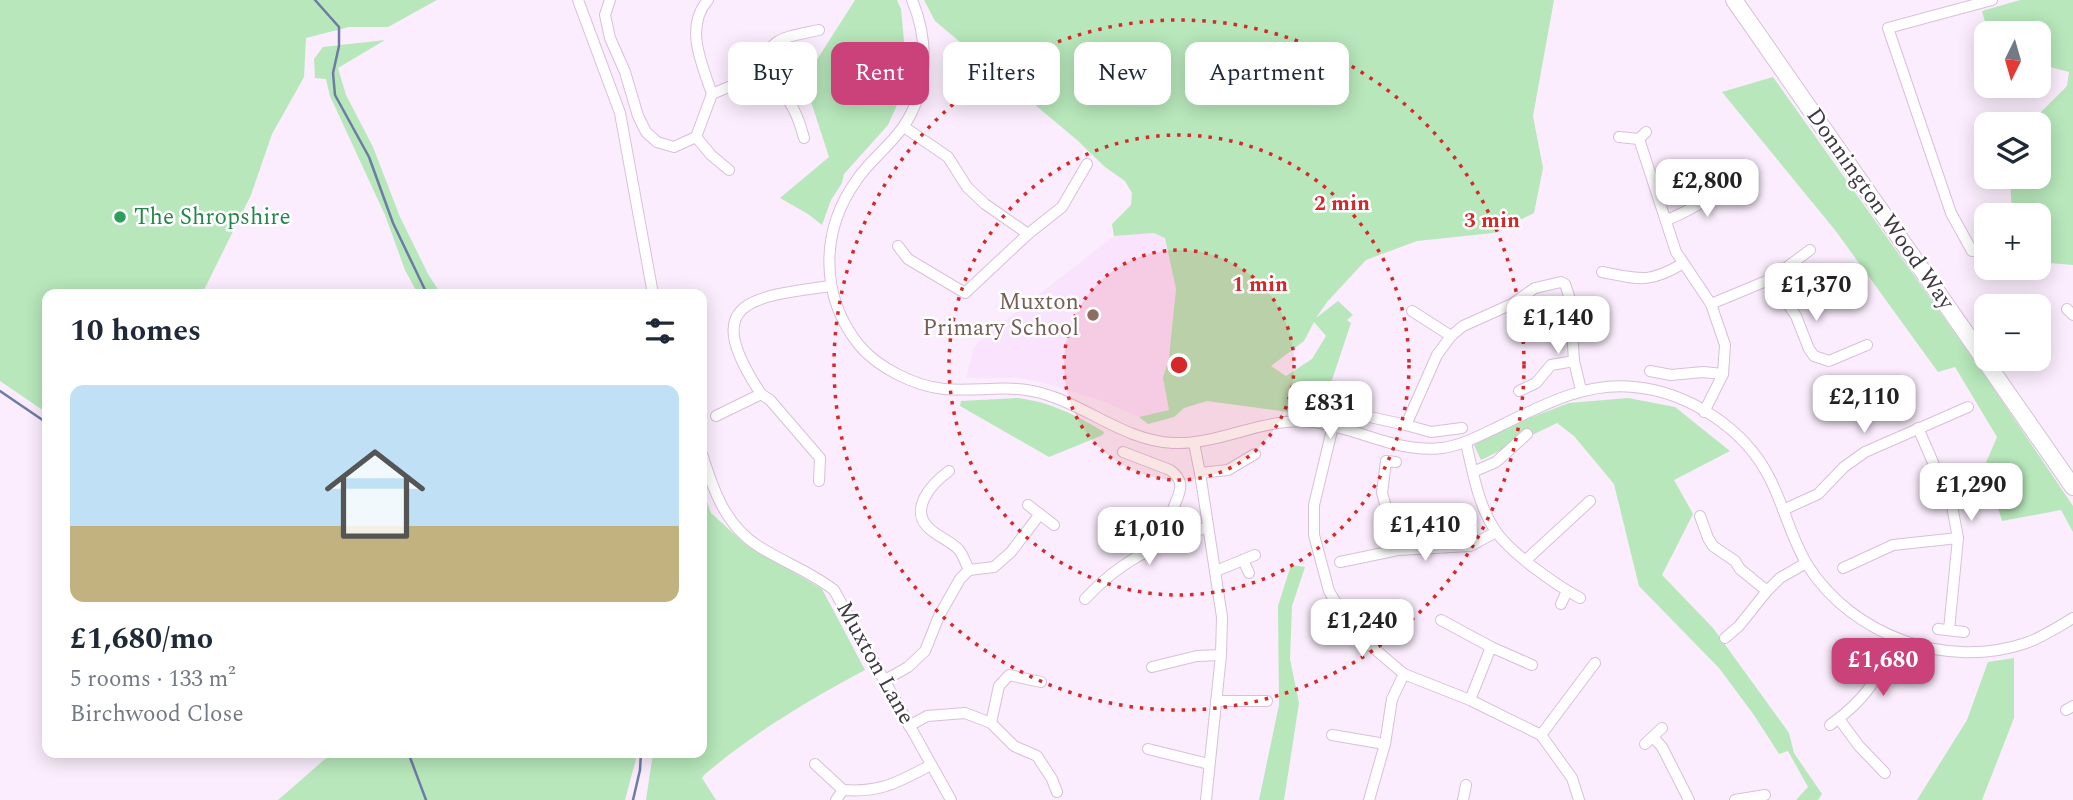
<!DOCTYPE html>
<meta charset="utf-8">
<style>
:root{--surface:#fff;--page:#f6f6f7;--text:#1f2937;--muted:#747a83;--line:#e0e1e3;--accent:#cb427b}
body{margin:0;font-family:Spectral,serif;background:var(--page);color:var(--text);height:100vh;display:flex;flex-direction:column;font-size:26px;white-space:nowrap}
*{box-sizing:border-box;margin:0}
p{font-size:23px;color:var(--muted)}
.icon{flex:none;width:38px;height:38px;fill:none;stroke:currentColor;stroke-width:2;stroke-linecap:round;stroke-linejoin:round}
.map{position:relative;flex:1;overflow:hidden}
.side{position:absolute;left:42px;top:289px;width:665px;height:469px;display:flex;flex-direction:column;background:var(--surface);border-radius:14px;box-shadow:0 4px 18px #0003}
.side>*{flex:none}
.hud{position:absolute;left:728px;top:42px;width:665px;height:63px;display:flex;gap:14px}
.needle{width:46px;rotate:185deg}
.fabs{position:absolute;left:1974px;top:21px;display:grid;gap:14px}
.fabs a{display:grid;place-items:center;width:77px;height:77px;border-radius:14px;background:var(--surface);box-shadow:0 4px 18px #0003;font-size:35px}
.price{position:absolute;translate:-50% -60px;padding:0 16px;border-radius:14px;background:#fff;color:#222;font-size:23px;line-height:46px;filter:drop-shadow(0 2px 4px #0008)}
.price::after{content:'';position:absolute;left:50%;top:42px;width:21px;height:16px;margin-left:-10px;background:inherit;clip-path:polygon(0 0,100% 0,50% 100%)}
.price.on{background:var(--accent);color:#fff}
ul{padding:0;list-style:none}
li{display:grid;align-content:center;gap:14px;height:371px;padding:0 28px}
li+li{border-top:2px solid var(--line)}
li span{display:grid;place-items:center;height:217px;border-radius:14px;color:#555}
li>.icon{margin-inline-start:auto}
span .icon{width:126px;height:126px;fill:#fffc;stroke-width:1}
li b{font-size:30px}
h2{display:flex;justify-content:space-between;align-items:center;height:84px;padding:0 28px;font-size:30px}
.tag{padding:0 24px;border-radius:14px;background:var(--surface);box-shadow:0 4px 18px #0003;font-size:24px;line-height:63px}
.tag.on{background:var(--accent);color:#fff}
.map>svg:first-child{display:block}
.built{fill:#fae3fd}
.green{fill:#b7e7ba;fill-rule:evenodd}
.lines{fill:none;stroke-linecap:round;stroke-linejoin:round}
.stream{stroke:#6d7ca5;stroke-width:2.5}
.minor-casing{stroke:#d7c0da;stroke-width:12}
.primary-casing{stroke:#d7c0da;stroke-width:18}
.minor{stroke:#fff;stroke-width:10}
.primary{stroke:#fff;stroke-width:16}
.ring{fill:none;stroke:#d62828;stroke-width:3.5;stroke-dasharray:3.5 7}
.leisure-dot{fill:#2e9e5b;stroke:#fff;stroke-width:2.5}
.education-dot{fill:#8d6e63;stroke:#fff;stroke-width:2.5}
.labels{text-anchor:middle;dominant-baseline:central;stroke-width:5;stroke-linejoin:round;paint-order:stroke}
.street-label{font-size:23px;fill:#413843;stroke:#fff}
.leisure-label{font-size:23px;fill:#27864d;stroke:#fff;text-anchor:start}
.education-label{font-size:23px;fill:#785e54;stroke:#fff;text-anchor:end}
.centre{fill:#d62828;stroke:#fff;stroke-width:3.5}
.ring-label{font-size:21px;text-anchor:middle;font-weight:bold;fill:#d62828;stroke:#fff;stroke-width:5;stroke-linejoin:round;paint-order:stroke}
</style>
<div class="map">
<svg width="2073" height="800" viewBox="0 0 2073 800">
<rect width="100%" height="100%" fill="#fbedfd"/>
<!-- built -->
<polygon class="built" points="1155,233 1165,238 1176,289 1169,357 1163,378 1169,410 1139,417 1105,402 1045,383 1017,378 966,378 973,349 979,341 1114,236"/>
<!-- green -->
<g class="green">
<polygon points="0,0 437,0 388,27 349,27 306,38 304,77 272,134 251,195 202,294 47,294 47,413 0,381"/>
<polygon points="855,0 897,0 901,9 905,52 904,89 888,125 844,174 842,183 831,200 822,225 808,214 780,198 829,157 804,80"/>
<path d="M924 0H1554L1533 116 1543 168 1534 213 1493 233 1417 241 1366 260 1327 302 1316 318 1338 301 1353 315 1347 320 1351 323 1332 380 1319 398 1295 413 1207 401 1184 408 1174 417 1148 424 1139 417 1169 410 1163 378 1169 357 1176 289 1165 238 1154 233 1114 236 1112 224 1131 205 1132 193 1125 181 1105 167 1077 140 935 21ZM1314 322 1326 336 1312 359 1286 376 1271 366 1304 341Z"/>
<polygon points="2020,0 2073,0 2073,265 2039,262 2039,215 2012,214 2010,177 2039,177 2039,124 2029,124 2067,86 2069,72 2039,64 2039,33 1988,33 1982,11"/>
<polygon points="385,40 338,68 346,95 373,147 400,217 428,274 441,294 418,294 405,270 385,215 330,96 326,79 315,78 314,59 323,47"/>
<polygon points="1773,77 1984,374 2073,506 2073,532 2061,510 2002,521 1985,465 1997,437 1955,367 1938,372 1835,230 1722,92"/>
<path d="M1018 398C1050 402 1076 415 1104 432L1103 435 1049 457 960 406 961 401Z"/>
<polygon points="1628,398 1675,407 1730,451 1674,480 1693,514 1662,575 1713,628 1789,733 1794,753 1822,794 1818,800 1796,800 1808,787 1788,751 1779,754 1754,715 1719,668 1639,586 1614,484 1574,436 1557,423 1481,460 1474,445 1514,424 1569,403"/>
<path d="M702 489 711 513 744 543 822 589 865 670C809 700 753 733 704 775L702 778 716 800H646L653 753 702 752Z"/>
<polygon points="1291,565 1305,567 1292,606 1290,659 1299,703 1284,800 1259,800 1279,705 1278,606"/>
<polygon points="2014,658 2014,718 1982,800 1917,800 1967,720 1988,662"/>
<polygon points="635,753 636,759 625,800 278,800 332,753"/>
</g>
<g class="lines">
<!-- stream -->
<g class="stream">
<polyline points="315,0 339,27 339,46 333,73 335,95 369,157 393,223 427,294"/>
<polyline points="0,391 47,423"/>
<polyline points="408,752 426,800"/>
<polyline points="633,800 640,770 641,752"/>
</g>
<defs>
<g id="minor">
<polyline points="578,0 620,113 653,294"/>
<polyline points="610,0 605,15 610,38 625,72 638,116 646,132 657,142 674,147 696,137"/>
<path d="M708 0C684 27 702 64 712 94"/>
<path d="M912 0C929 40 929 90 903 127 889 147 869 161 856 181 820 232 820 296 859 345 878 368 915 386 944 389 977 392 1010 384 1041 393 1086 405 1125 441 1173 443 1221 445 1265 416 1313 422 1356 427 1398 454 1442 448 1463 445 1481 435 1500 426 1543 405 1585 382 1634 387 1688 392 1744 428 1769 477 1784 505 1791 539 1808 566 1853 636 1947 670 2026 643 2043 637 2058 627 2073 618"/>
<path d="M757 75C769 36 783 38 819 30"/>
<polyline points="1619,137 1639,139 1646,132"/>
<polyline points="1639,139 1676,252 1711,304 1725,345 1723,374 1704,412"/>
<path d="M729 170 711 155 696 137 712 94 757 75C788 97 794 101 804 138"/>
<path d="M1666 220C1696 210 1709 192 1742 189"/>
<polyline points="1028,234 1062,207 1087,164"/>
<polyline points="898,246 908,259 965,293 1028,234 985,204 967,187 948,157 904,127"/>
<polyline points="1972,251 1951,213 1888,28 1992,0"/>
<path d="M1602 272C1639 279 1648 284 1682 264"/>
<polyline points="1771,279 1796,316 1809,349 1814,356 1829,361 1867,345"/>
<polyline points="1711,304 1771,279 1810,250"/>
<polyline points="2067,309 2073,315"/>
<polyline points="1412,311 1451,336"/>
<polyline points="1650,371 1671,375 1703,372 1723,374"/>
<polyline points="1519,391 1536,383 1551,365 1574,361"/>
<polyline points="761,394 770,400 820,458 819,481"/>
<polyline points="1343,411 1406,425 1437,355 1451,336 1463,326 1512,304 1535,288 1561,282 1565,284 1570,299 1574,361 1581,390"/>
<path d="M716 416 761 394C701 303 746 297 831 286"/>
<polyline points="1406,425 1431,432 1462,428"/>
<polyline points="1333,426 1314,505 1314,535 1329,591 1344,617 1364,640 1404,674 1470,700 1541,735 1572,778 1579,800"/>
<polyline points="1918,428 1952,506 1958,538 1949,630"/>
<polyline points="1194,443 1200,473"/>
<path d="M1466 443C1473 472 1478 505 1495 530 1510 553 1556 585 1580 598"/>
<path d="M1123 452 1170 470C1191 485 1174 498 1171 517 1170 523 1173 533 1174 540"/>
<path d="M702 454C713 489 725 525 758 546 783 562 811 572 834 590L951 800"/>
<polyline points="1396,462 1386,461 1382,493 1398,550"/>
<polyline points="1473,472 1496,462 1527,434"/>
<polyline points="1028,505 1054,525"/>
<polyline points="1783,510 1818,494 1844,467 1865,452 1968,407"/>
<polyline points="1700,516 1708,538 1713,546 1735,561 1740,569 1767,591 1739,626 1725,638"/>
<polyline points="1243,560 1249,573"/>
<polyline points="1526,560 1590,501"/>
<polyline points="1340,562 1398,550 1470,546 1496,532"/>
<polyline points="1843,568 1893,545 1958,538"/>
<polyline points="969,570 994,567 1011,552 1040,514"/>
<polyline points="1216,571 1255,555"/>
<polyline points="1767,591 1780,578 1806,563"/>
<path d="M1085 599C1125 556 1155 547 1207 527"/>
<polyline points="1561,604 1567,591"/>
<polyline points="1441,620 1491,647"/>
<polyline points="1938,629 1964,632"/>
<polyline points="1152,667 1197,656 1221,655"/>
<path d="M885 680 908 667 925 651 939 616 960 579 969 570C966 564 963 555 959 550 952 542 939 537 931 530 907 511 931 484 949 471"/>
<polyline points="1470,700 1491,647 1532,665"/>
<polyline points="1216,701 1267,701"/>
<polyline points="2066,710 2073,706"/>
<polyline points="1839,719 1859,746 1885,773"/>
<polyline points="991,723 999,686 1009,675 1041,682"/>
<path d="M1830 725C1864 701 1880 678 1894 639"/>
<polyline points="909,726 927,716 965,713 991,723 1014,746 1037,756 1052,779 1057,792"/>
<polyline points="1332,735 1385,744 1369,800"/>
<polyline points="1541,735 1595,663"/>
<polyline points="1653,737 1662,747 1689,800"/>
<polyline points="1385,744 1392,699 1404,674"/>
<polyline points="1645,744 1662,728"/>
<polyline points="1148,749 1209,764"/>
<polyline points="815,764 843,790 836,800"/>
<path d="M843 790C881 793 898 782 931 765"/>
<polyline points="1206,800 1221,655 1222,617 1200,473 1228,470 1255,454"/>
<polyline points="1463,800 1466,785"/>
<polyline points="1735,800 1765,795"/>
</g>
<polyline id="primary" points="1734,0 2073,487"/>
</defs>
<!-- minor casing -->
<use href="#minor" class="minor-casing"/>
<!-- primary casing -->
<use href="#primary" class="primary-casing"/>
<!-- minor -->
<use href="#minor" class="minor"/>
<!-- primary -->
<use href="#primary" class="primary"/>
</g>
<!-- distance rings -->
<circle cx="1179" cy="365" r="115" fill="#d62828" fill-opacity=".12"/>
<g class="ring">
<circle cx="1179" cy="365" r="115"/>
<circle cx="1179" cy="365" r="230"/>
<circle cx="1179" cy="365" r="345"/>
</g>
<!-- markers -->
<circle class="leisure-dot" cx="120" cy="217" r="7"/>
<circle class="education-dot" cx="1093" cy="315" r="7"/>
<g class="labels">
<!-- street labels -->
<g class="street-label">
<text transform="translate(1880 209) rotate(55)">Donnington Wood Way</text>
<text transform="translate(875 663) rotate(61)">Muxton Lane</text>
</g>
<!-- leisure labels -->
<g class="leisure-label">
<text x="134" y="217">The Shropshire</text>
</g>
<!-- education labels -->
<g class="education-label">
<text x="1079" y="302">Muxton<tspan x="1079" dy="26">Primary School</tspan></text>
</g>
</g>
<circle cx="1179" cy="365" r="10" class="centre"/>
<g class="ring-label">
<text x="1342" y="210">2 min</text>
<text x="1492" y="227">3 min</text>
<text x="1260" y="291">1 min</text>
</g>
</svg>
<div class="fabs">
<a><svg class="needle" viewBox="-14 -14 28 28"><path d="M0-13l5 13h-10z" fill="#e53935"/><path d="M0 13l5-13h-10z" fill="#747a83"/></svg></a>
<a><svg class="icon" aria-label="layers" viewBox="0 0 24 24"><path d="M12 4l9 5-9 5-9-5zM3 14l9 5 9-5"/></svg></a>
<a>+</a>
<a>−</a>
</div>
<b class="price" style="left:1707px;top:219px">£2,800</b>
<b class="price" style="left:1816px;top:323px">£1,370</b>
<b class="price" style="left:1558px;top:356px">£1,140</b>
<b class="price" style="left:1864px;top:435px">£2,110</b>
<b class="price" style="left:1330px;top:441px">£831</b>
<b class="price" style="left:1971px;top:523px">£1,290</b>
<b class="price" style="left:1425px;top:563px">£1,410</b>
<b class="price" style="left:1149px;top:567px">£1,010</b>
<b class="price" style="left:1362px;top:659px">£1,240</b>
<b class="price on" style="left:1883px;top:698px">£1,680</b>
<div class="hud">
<a class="tag">Buy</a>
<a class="tag on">Rent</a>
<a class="tag">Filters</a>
<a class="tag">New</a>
<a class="tag">Apartment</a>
</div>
<section class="side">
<h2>10 homes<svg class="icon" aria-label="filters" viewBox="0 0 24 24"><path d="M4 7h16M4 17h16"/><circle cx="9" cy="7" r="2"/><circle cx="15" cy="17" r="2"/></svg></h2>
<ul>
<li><span style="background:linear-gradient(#bfe0f5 65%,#c2b280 0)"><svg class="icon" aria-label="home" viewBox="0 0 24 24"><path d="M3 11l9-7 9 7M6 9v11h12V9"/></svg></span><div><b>£1,680/mo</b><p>5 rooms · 133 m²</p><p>Birchwood Close</p></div></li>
</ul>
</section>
</div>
